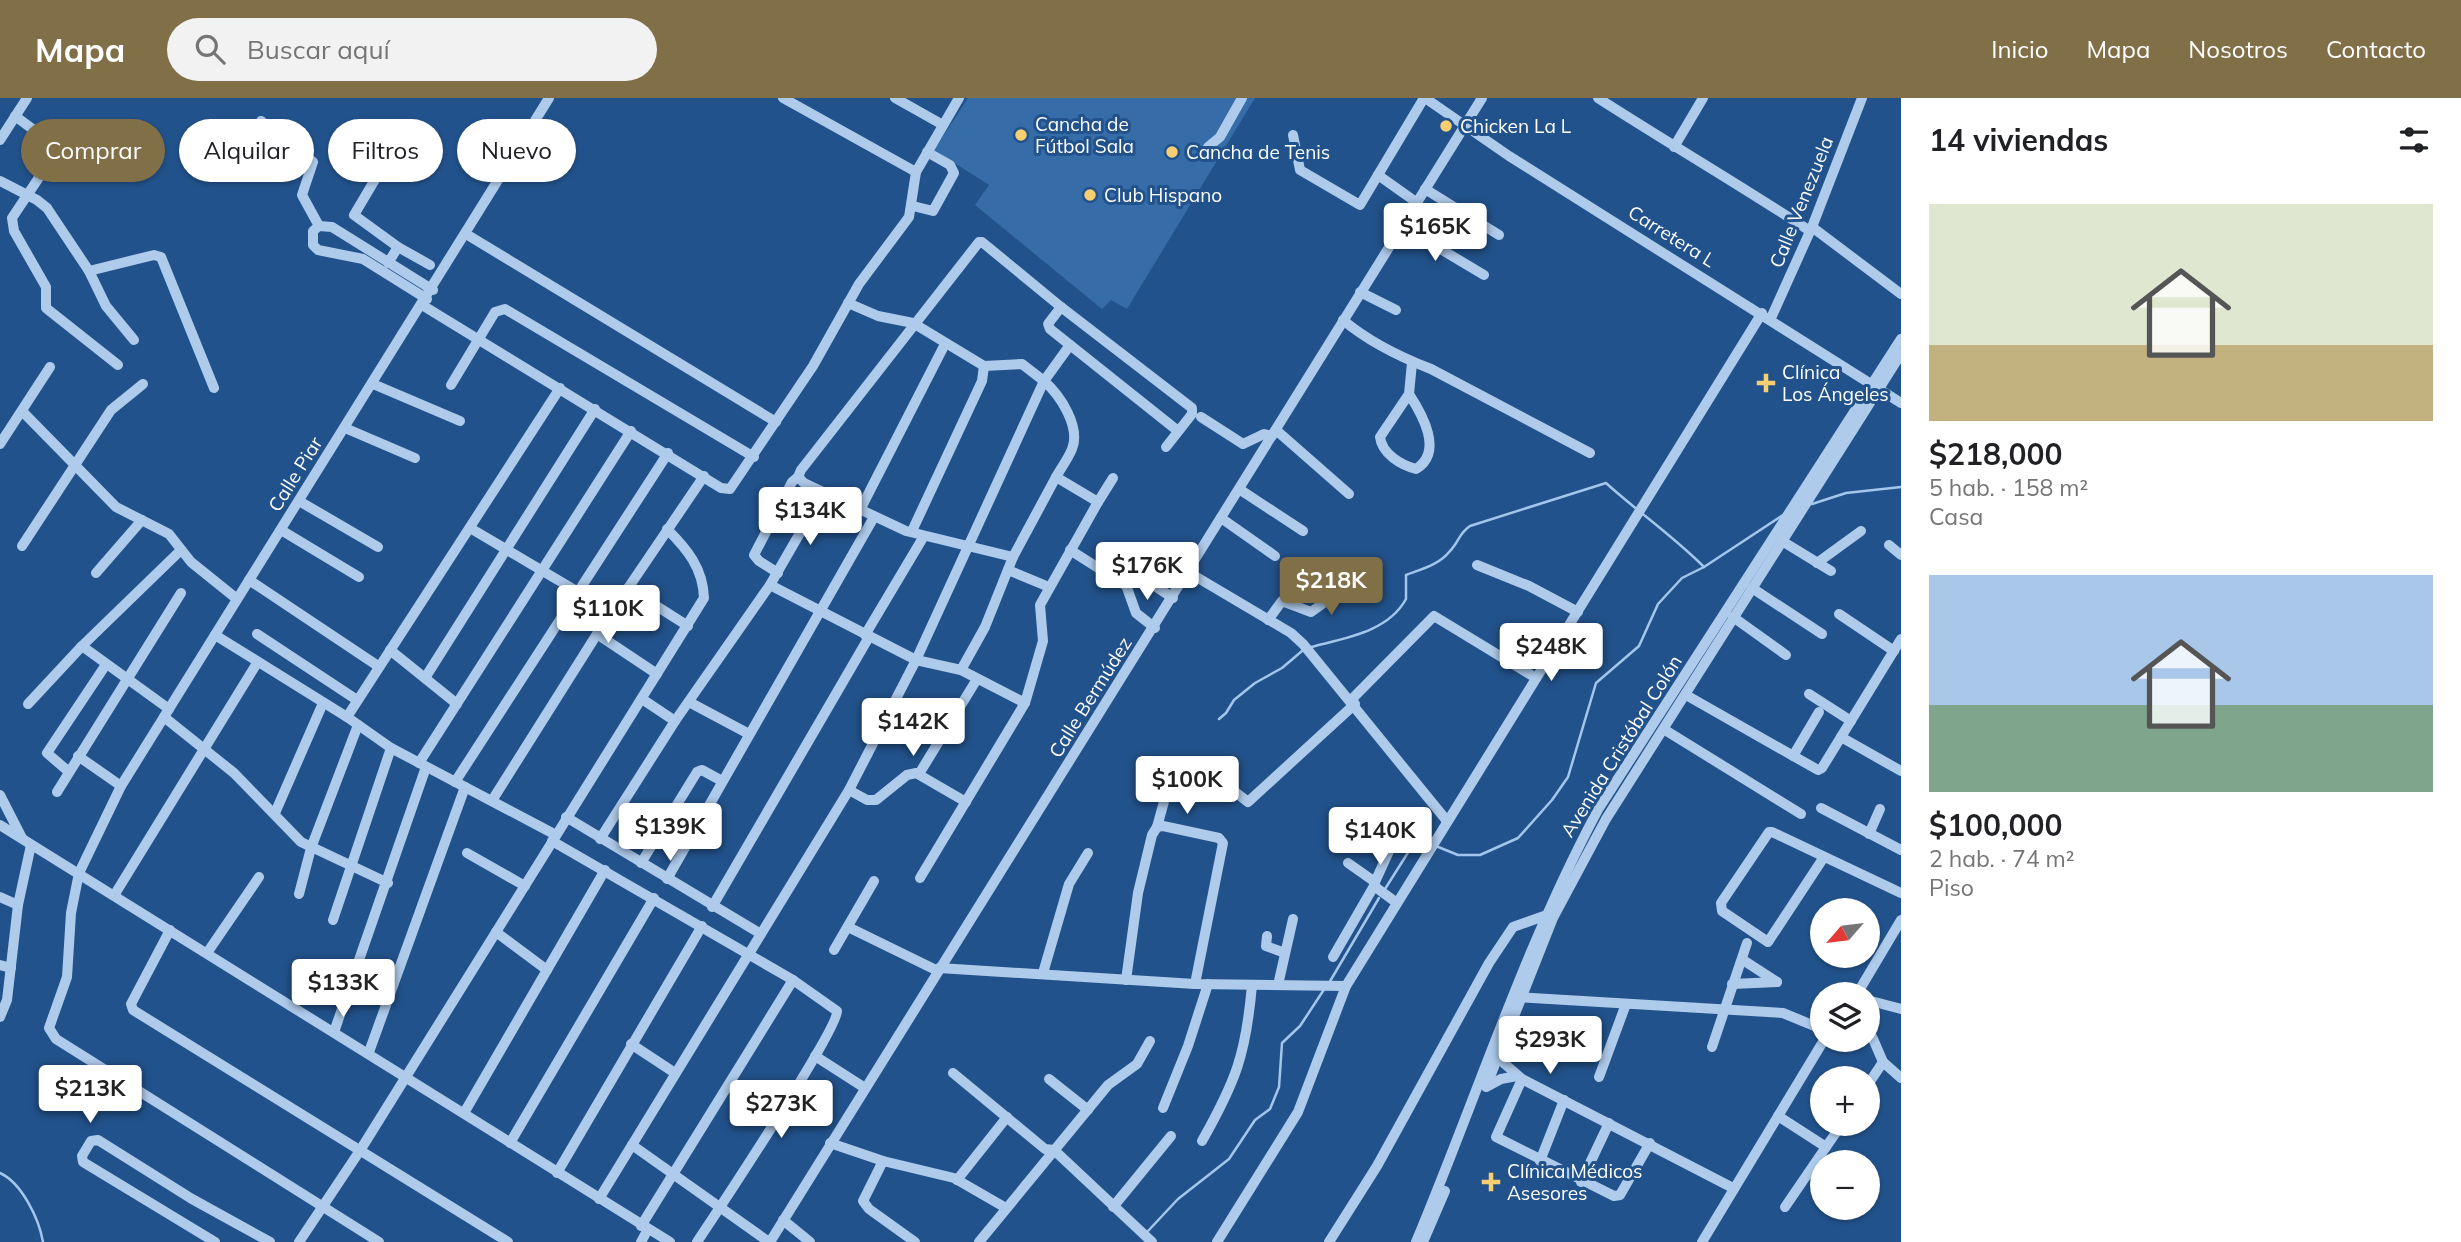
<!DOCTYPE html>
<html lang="es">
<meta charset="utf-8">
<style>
:root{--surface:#fff;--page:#f2f2f2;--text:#202124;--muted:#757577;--accent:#816f47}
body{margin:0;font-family:Mulish,sans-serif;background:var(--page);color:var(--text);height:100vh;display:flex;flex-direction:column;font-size:26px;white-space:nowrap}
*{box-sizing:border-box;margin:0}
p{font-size:23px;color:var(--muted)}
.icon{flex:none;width:38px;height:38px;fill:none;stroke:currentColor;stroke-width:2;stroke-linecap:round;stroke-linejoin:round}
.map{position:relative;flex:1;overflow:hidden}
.drawer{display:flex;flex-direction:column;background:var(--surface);width:560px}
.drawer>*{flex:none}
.hud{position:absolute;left:21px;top:21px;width:665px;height:63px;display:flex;gap:14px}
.needle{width:46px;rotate:242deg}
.fabs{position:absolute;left:1810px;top:800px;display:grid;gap:14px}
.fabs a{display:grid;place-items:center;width:70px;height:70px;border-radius:50%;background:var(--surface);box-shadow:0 2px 5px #0004;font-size:35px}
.price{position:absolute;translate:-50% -60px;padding:0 16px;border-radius:7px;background:#fff;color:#222;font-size:23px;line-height:46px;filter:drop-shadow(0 2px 4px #0008)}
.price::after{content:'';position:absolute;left:50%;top:42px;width:21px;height:16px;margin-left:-10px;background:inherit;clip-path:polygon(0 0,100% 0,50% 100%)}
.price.current{background:var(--accent);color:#fff}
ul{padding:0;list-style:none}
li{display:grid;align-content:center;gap:14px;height:371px;padding:0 28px}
li span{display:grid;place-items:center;height:217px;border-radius:0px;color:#555}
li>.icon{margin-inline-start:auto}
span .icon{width:126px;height:126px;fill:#fffc;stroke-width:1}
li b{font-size:30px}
h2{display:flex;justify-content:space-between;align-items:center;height:84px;padding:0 28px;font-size:30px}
.chip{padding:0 24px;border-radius:32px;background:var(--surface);box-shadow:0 2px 5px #0004;font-size:24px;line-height:63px}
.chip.current{background:var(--accent);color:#fff}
header{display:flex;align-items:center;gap:42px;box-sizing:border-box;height:98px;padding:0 35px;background:var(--accent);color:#fff}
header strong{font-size:33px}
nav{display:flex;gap:38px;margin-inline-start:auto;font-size:24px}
.search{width:490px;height:63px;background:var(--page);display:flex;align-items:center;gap:18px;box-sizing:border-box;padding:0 24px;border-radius:38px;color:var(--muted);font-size:26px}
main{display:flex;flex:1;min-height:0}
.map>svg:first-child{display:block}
.garden{fill:#366ca8}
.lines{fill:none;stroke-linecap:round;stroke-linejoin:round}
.stream{stroke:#a3c6ec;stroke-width:2.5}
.minor{stroke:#afcbeb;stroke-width:10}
.poi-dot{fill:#f7ce72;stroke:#22528b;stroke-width:2.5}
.labels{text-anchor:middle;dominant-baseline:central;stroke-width:6;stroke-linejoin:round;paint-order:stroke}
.poi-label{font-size:19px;fill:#fff;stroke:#22528b;text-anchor:start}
.street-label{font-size:19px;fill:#fff;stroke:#22528b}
</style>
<header>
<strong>Mapa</strong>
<div class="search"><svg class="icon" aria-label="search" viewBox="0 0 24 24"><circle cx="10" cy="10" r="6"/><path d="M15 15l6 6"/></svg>Buscar aquí</div>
<nav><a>Inicio</a><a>Mapa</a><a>Nosotros</a><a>Contacto</a></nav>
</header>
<main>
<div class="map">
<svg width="1901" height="1144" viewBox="0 0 1901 1144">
<rect width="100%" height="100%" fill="#22528b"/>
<!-- garden -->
<polygon class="garden" points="968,0 1255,0 1127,211 1111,202 1102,211 975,107 989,87 934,52"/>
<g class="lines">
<!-- stream -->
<g class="stream">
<polyline points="1812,406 1846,395 1901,389"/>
<path d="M1311 549C1345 540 1388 534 1406 501V477C1422 471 1439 467 1450 453 1459 444 1459 435 1470 428L1606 385C1638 414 1673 438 1704 469"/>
<polyline points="1219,621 1226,615 1234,602 1255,585 1282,570 1302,553"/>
<polyline points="1385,791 1409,753 1426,744 1458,757 1480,757 1518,740 1552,702 1568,679 1596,585 1639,548 1658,506 1682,480 1704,469 1783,417"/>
<polyline points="1329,885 1379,800"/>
<path d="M0 1075C22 1085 39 1121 43 1144"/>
<polyline points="1148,1133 1178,1101 1229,1061 1255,1022 1270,1011 1279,989 1282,945 1300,928 1325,890"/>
</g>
<!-- minor -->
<g class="minor">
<polyline points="783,0 916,74"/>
<polyline points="895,0 943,27"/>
<polyline points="1425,0 1509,58 1901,305"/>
<path d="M1598 0C1668 45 1740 87 1810 133"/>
<polyline points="15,18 54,47 56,54 12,120 14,133 46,189 46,210 118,267"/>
<polyline points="261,23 313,64 302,97 319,128"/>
<polyline points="1293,37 1300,72 1360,107 1424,0"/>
<polyline points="0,42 27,0"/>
<polyline points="1208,49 1220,39 1242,0"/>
<polyline points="1674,49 1703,0"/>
<polyline points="389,58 354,117 398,149"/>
<polyline points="1378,77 1416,104"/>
<polyline points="0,83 37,102 47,110 89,173 106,208 134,242"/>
<polyline points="1425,91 1499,137"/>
<polyline points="913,108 933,113 954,75 950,67 927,54"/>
<polyline points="1402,128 1484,177"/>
<polyline points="1812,129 1901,196"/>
<polyline points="466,136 776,324"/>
<polyline points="388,165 398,149 430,167"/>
<polyline points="89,173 154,157 161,159 214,290"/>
<polyline points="1360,194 1396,212"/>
<polyline points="427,201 363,161 318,152 313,147 313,133 319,128 332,129 433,192"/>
<polyline points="422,207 721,390 730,391 813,268 859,186 909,119 916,74 959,0"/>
<polyline points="1061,209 1048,226 1050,231 1178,333"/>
<polyline points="1771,220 1812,129 1862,0"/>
<path d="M1343 222C1369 244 1400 259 1431 271L1590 355"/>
<polyline points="373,286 460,323"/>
<polyline points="451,287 495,214 505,211 754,359"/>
<path d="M1409 296C1422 316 1444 354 1416 371 1401 367 1382 356 1380 339L1409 296 1412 265"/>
<polyline points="22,313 116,409 169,436 191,464 237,501"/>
<polyline points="1201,319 1243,346 1264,336 1272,338"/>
<polyline points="345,330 415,360"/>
<polyline points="1276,332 1349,396"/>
<polyline points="0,346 50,269"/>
<polyline points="1239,391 1303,433"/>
<polyline points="299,403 378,449"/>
<polyline points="1098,404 1113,380"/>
<polyline points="860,412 945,246"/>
<polyline points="1221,420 1275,458"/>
<polyline points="470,430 612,514"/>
<polyline points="281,432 359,479"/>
<polyline points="912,433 982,283 984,268"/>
<polyline points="1782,443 1831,473"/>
<polyline points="1889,447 1901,457"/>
<polyline points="22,448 111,312 143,286"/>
<polyline points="1070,452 1125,487 1137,476 1173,500"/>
<polyline points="1013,459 906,433 804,385 798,379 801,372 979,144 982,144 1061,209 1192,310 1192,316 1166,349"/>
<polyline points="1817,465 1861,433"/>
<polyline points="1477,467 1529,488 1578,514"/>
<polyline points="1008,472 1049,489"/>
<polyline points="1188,474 1291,535 1303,546 1447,723"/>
<polyline points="96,475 142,422"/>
<polyline points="778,475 759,463 754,457 792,384 798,379"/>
<polyline points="249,482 378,568"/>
<polyline points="770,487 916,562 961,572 1025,605"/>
<polyline points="1126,487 1136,515 1155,530"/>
<polyline points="628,490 688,528"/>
<polyline points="1752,490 1822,536"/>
<polyline points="1839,516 1894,553"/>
<polyline points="1733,519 1786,557"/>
<polyline points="1268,522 1282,503 1311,514 1371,471"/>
<polyline points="257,536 357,602"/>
<polyline points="597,536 657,576"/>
<polyline points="215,537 347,619 391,650 556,737"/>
<polyline points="865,537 924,438"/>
<polyline points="82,548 169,611"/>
<polyline points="390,552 457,606"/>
<polyline points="961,572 985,529 1013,459 1056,379"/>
<polyline points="425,580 595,311"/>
<polyline points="1809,596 1851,623"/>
<polyline points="1686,597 1818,672 1822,670 1901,541"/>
<polyline points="642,601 675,623"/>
<polyline points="1351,602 1434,518 1536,580"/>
<polyline points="689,604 749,636"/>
<polyline points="28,606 82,548 181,452"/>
<polyline points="164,619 234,675 301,744 388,785"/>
<polyline points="347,619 560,290"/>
<polyline points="1665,632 1801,716"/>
<polyline points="1841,639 1901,673"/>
<polyline points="78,658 121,688"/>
<polyline points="1793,658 1819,614"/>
<polyline points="1197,664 1248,704 1355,606"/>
<polyline points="419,665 631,333"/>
<polyline points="69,674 47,655 105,568"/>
<polyline points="919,676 977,581"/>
<polyline points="455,684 668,355"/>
<polyline points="849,692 867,702 876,702 907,677 916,675 966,704"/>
<polyline points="57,694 181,495"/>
<polyline points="0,697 22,740"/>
<polyline points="493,701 597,536 704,378"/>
<polyline points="1821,710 1901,752"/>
<polyline points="275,715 323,605"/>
<polyline points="566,719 761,836"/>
<polyline points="0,727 670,1144"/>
<polyline points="1157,729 1168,689"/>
<polyline points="1869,736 1880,711"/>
<polyline points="600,741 675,623 770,487 823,395"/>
<path d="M552 743 793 882 837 913C839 930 715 1117 697 1144"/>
<polyline points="467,755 525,788"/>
<polyline points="1824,759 1768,844 1722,813 1721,805 1769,734 1772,734 1901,795"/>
<polyline points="641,765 697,674 702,672 722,683"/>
<polyline points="1348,765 1375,784 1374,788"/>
<path d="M920 780 1025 605 1043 543 1040 507 1098 404 1056 379C1061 370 1068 361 1072 351 1081 329 1060 297 1044 283L1070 247"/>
<polyline points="667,781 874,419"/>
<polyline points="1375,784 1390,751 1380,724"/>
<polyline points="115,796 257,565"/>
<polyline points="299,796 311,750 358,627"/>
<polyline points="0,799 18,807"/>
<polyline points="712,809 869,539"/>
<polyline points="333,822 391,650"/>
<polyline points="848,829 938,873"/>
<polyline points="170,832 131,906 133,912 508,1144"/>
<polyline points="496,834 547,872"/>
<polyline points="1267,838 1266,848 1285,855"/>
<polyline points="834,852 874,783"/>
<polyline points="207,855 259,779"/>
<polyline points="1333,859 1374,788 1397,805"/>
<polyline points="1743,862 1777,884"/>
<polyline points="0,867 11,870"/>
<polyline points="939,870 1195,886 1346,888"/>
<polyline points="1043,875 1069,786 1088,755"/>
<polyline points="1126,882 1138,795 1152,737 1157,729 1163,728 1219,740 1223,745 1195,886"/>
<polyline points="1732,886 1777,884"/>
<polyline points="1278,887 1293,821"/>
<polyline points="1857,896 1901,822"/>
<polyline points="1514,899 1783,915 1822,931"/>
<polyline points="1867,902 1901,911"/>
<polyline points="0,919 7,902 18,807 31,747"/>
<polyline points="1867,927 1883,964 1901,980"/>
<polyline points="334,934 426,669"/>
<polyline points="631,946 675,975"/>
<polyline points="1712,949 1747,845"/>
<polyline points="369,954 465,689"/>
<polyline points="815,958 865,990"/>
<polyline points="1498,960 1522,981 1733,1090"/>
<polyline points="953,975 1045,1051 1054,1052 1152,1144"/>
<polyline points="1599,979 1626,906"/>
<polyline points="1049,981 1088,1012"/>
<polyline points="1522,981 1496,1039 1614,1098 1620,1097 1650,1045"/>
<polyline points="1488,984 1553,820 1606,721 1901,256"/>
<polyline points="1867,988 1883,964"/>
<polyline points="1486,989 1501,981 1517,978"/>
<polyline points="1163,1010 1188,948 1208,886"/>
<polyline points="464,1015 605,772"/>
<polyline points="1778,1018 1826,1049 1842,1026"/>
<path d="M1202 1043C1236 983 1246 956 1252 887"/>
<polyline points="510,1045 654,800"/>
<polyline points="830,1045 883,1063 954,1080 1006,1110"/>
<polyline points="632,1047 769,1144"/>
<polyline points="883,1063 863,1103 869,1111 915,1144"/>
<polyline points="1540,1063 1564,1002"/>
<polyline points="557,1075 702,828"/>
<polyline points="957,1082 1007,1019"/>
<polyline points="1581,1084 1609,1025"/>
<polyline points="599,1101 849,692 916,562 1044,283 1022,266 984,268 913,225 878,218 848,205"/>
<polyline points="1113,1109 1171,1038"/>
<polyline points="1785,1109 1826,1049"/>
<polyline points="783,1122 810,1144"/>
<polyline points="641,1128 793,882"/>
<polyline points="215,1144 83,1064 82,1058 91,1043 98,1042 192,1101 270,1144"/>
<path d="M299 1144 361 1051 704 500C703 470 687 451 667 431"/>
<polyline points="379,1144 56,941 49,930 67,879 71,815 79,775 121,688 549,0"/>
<polyline points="641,1144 648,1131"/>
<polyline points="770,1144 1482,0"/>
<polyline points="979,1144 1108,987 1137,966 1150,943"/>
<polyline points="1217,1144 1298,1014 1346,888 1762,215"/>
<polyline points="1329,1144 1377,1068 1489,865 1513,829 1544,818"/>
<path d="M1416 1144C1477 999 1524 849 1599 710L1901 241"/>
<polyline points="1423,1144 1445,1093"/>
<polyline points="1702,1144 1824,942"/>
</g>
</g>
<!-- markers -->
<g class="poi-dot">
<circle cx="1446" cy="28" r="7"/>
<circle cx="1021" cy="37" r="7"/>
<circle cx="1172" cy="54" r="7"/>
<circle cx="1090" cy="97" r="7"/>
<path d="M1762.5 274.5h7v7h7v7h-7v7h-7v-7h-7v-7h7z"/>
<path d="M1487.5 1073.5h7v7h7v7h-7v7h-7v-7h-7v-7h7z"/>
</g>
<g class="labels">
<!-- poi labels -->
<g class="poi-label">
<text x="1035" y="26">Cancha de<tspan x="1035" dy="22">Fútbol Sala</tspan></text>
<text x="1460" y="28">Chicken La L</text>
<text x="1186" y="54">Cancha de Tenis</text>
<text x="1104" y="97">Club Hispano</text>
<text x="1782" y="274">Clínica<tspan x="1782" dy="22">Los Ángeles</tspan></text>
<text x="1507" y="1073">Clínica Médicos<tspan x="1507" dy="22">Asesores</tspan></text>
</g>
<!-- street labels -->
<g class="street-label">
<text transform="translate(1801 104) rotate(-68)">Calle Venezuela</text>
<text transform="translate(1672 138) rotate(32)">Carretera L</text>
<text transform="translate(295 376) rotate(-58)">Calle Piar</text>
<text transform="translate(1090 599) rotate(-58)">Calle Bermúdez</text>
<text transform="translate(1621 648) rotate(-58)">Avenida Cristóbal Colón</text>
</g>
</g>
</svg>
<div class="fabs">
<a><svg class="needle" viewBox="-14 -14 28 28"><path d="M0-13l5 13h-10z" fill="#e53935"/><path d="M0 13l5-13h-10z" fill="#757577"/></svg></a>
<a><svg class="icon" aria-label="layers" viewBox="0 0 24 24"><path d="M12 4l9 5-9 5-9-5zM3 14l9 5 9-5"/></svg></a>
<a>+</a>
<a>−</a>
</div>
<b class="price" style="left:1435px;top:165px">$165K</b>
<b class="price" style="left:810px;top:449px">$134K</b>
<b class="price" style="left:1147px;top:504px">$176K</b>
<b class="price current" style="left:1331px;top:519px">$218K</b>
<b class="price" style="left:608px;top:547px">$110K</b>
<b class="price" style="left:1551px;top:585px">$248K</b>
<b class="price" style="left:913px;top:660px">$142K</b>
<b class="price" style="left:1187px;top:718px">$100K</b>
<b class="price" style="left:670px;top:765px">$139K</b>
<b class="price" style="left:1380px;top:769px">$140K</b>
<b class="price" style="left:343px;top:921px">$133K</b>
<b class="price" style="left:1550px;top:978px">$293K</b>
<b class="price" style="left:90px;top:1027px">$213K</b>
<b class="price" style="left:781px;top:1042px">$273K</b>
<div class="hud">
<a class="chip current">Comprar</a>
<a class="chip">Alquilar</a>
<a class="chip">Filtros</a>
<a class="chip">Nuevo</a>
</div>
</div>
<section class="drawer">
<h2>14 viviendas<svg class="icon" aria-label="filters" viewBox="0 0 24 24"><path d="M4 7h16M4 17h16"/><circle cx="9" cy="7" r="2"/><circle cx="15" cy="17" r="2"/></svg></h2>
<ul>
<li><span style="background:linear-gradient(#dfe7d0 65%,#c2b280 0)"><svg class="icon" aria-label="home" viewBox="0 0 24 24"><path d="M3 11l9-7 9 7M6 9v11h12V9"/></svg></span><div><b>$218,000</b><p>5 hab. · 158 m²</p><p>Casa</p></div></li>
<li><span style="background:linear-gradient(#a9c7e8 60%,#7fa58c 0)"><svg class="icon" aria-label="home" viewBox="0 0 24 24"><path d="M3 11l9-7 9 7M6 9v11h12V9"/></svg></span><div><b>$100,000</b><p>2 hab. · 74 m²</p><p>Piso</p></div></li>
</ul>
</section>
</main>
